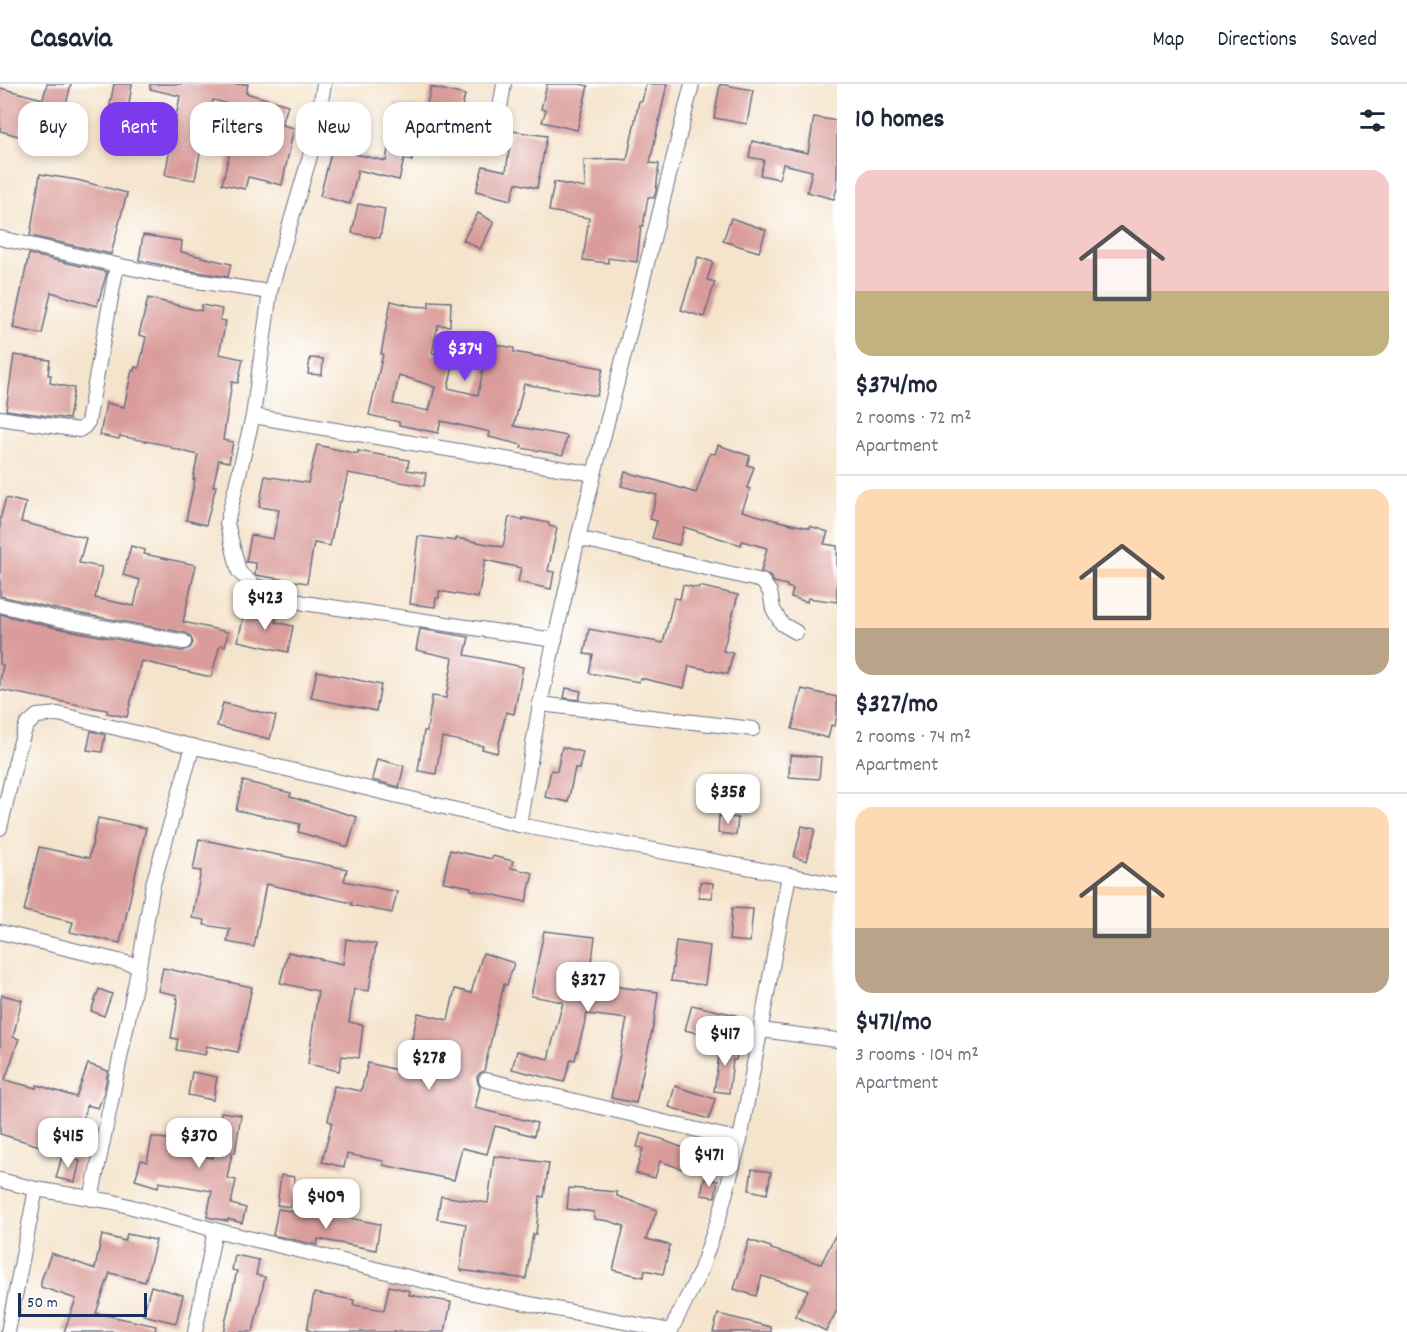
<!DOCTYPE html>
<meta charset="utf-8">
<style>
:root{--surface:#fff;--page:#f6f6f7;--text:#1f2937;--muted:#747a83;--line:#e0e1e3;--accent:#7c3aed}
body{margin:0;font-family:Dekko,sans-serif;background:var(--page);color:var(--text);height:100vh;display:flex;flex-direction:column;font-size:22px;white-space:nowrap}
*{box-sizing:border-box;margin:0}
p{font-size:20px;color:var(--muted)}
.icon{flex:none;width:33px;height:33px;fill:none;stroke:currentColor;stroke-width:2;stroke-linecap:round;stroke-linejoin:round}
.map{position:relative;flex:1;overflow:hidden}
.panel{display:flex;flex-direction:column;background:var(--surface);width:570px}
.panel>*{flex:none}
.hud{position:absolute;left:18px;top:18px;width:570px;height:54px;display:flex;gap:12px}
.scale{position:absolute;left:18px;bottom:15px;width:129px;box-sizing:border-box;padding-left:6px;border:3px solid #1b2f5e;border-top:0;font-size:16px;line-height:21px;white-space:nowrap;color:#1b2f5e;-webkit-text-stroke:4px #fff;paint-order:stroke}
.price{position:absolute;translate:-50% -51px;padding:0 14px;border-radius:12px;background:#fff;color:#222;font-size:20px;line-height:39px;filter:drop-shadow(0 2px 3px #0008)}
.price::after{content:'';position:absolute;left:50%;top:36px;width:18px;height:14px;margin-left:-9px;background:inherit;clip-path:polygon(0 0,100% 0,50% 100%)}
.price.active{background:var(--accent);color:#fff}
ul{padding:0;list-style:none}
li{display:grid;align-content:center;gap:12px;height:318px;padding:0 18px}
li+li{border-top:2px solid var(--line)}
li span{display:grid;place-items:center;height:186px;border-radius:18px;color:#555}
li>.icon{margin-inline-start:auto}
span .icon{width:108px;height:108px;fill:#fffc;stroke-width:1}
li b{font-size:26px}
h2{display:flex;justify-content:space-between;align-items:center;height:72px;padding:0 18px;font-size:26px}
.chip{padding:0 21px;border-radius:18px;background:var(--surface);box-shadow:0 3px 9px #0003;font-size:21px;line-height:54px}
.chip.active{background:var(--accent);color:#fff}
header{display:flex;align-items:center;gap:36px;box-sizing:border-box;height:84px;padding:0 30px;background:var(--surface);border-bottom:2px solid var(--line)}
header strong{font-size:28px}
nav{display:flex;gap:33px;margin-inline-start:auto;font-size:21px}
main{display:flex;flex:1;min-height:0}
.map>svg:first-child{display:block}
.building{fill:#d99c9a;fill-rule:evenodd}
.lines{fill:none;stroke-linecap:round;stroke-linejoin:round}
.street-casing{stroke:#676e84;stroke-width:16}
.street{stroke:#fff;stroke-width:14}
</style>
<header>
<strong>Casavia</strong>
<nav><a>Map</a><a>Directions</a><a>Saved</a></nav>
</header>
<main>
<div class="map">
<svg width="837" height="1248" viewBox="0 0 837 1248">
<rect width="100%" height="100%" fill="#fff"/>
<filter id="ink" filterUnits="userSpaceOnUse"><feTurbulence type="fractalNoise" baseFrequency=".0167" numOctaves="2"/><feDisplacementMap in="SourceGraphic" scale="12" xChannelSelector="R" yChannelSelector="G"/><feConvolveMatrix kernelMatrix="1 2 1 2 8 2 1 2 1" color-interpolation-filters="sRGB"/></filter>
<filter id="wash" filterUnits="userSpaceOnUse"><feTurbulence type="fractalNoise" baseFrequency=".008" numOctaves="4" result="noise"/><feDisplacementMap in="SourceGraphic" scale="24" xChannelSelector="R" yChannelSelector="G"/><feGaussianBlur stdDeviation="1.35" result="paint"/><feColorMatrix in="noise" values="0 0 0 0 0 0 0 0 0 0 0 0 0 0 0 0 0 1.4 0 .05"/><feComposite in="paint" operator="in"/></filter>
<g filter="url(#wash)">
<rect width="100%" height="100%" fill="#f5e4cc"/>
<g id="blocks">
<!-- building -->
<g class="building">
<polygon points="47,0 71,0 59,49 22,41 19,52 0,47 0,4 43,15"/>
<polygon points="114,0 132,0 126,40 107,37"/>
<polygon points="150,0 248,0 246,9 288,21 282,41 294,44 282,101 248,93 245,105 222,100 241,23 213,16 212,20 209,20 195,96 165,91 180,12 150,5"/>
<polygon points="547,0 580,0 588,2 577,46 542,38 546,26 541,25"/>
<polygon points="646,0 667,0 650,79 659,80 656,107 654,114 648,113 643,142 641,142 637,178 608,174 608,179 583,176 589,134 549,127 554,98 585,104 584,76 617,75 627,76 639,17 642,17"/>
<polygon points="720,0 753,6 747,40 714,34"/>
<polygon points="431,3 465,11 455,51 417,42 412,77 404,75 399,96 358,86 350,120 320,112 332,65 386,77 395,20 426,25"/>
<polygon points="814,33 837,37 837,104 834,115 807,108 812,87 783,80 779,95 760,91 764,76 749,73 752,57 808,69"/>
<polygon points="512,47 547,52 537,104 516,99 511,116 476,107 483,82 506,87"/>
<polygon points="40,90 77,96 127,109 111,170 30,152"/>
<polygon points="358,120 385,125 380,154 352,149"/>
<polygon points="478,129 494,138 480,165 463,156"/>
<polygon points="731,134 766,146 759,168 723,157"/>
<polygon points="143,151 182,157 181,168 231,180 228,193 185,186 139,176"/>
<polygon points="29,170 107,188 97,222 51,208 42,250 13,244"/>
<polygon points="698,173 713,178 707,196 715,198 704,233 681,226"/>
<polygon points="148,214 201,227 202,221 222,225 220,236 226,237 219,270 243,275 238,299 232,298 223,356 233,358 229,378 219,376 213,402 216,402 206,441 186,436 195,395 193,395 198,371 171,364 171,362 120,352 119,355 100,351 106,319 124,323 132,286 134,287 135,283 139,284 146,253 139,251"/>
<path d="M391 217 412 222 429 223V217L451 218 450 242 438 241 432 269 455 274 448 304 478 311 488 259 514 264V268L603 284 597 312 524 300 514 342 567 352 563 371 521 364 522 361 489 353 490 348 441 337 438 349 399 341V338L369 331 383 270H381ZM399 291 435 303 429 327 393 320Z"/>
<polygon points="14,271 50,276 48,291 51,291 50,299 74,304 69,335 6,326"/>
<polygon points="310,274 323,275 322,291 308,290"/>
<polygon points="317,361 358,370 358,367 409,376 407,386 426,389 424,402 348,389 341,418 339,418 330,462 314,459 307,499 255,491 256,479 246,478 251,451 273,455 279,426 259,423 265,392 308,399"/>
<polygon points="718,361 750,372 747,381 754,383 747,404 750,405 742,427 774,436 810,444 810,442 828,448 824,460 837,462 837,518 808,514 807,518 791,513 793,505 787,503 787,501 774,498 769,491 761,488 767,464 742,457 741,461 684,443 679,461 652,454 657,437 650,435 657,411 621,402 625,388 648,394 696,409 710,369 715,370"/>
<polygon points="6,414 26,419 21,438 86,454 79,479 102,483 95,514 134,522 140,496 123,491 131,462 145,466 144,470 196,481 183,538 228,548 225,562 220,561 211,593 141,577 127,633 107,629 107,626 0,606 0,597 3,581 0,580 0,530 56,544 182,567 190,564 193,559 190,552 186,549 60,526 0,512 0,435"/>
<polygon points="509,433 523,436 523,434 549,439 549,442 557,444 548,487 554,488 551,505 518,498 521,484 485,476 478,514 439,507 439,514 436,514 435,523 410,520 418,452 456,457 456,454 503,463"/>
<polygon points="683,501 698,504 699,502 738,511 723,567 733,569 728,590 689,582 684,604 640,594 639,598 589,589 593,571 584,570 589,545 663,559 674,514 680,515"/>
<polygon points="245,525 277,532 275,538 293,542 288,568 238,557"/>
<polygon points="420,545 469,553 465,571 523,583 514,630 506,628 497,669 482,665 483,662 442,653 436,690 418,687 424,647 427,647 432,612 446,614 453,574 416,566"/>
<polygon points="317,587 381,601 376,627 311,614"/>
<polygon points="566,604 581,607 579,616 564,614"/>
<polygon points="802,605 837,613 837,631 835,642 831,641 828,654 792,645"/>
<polygon points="223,619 276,632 270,655 217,642"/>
<polygon points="91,647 105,651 102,668 87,666"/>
<polygon points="562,663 583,668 579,685 575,684 568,718 545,713 551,686 557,687"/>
<polygon points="790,671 821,673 819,695 789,693"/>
<polygon points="377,675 404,682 399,703 372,696"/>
<polygon points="243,697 291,709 290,713 357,733 348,763 298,748 300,740 236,726"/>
<polygon points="719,732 738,734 736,751 718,749"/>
<polygon points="98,734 146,744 120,859 70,848 73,838 24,827 39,763 89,774"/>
<polygon points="802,742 815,745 807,777 794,773"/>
<polygon points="199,755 347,785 344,797 397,808 392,829 351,821 352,819 266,800 254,863 227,858 230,845 204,841 205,836 192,834 201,787 193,786"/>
<polygon points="450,766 492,775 492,772 513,777 511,784 533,789 526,818 471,806 471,803 443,798"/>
<polygon points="700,798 713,799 712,814 699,813"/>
<polygon points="732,824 753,825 750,858 729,856"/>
<polygon points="544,847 595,853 589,899 658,908 654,938 636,1019 611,1014 627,935 587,930 575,976 571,975 564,998 512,985 517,967 548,975 563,918 531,912"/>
<polygon points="346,855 376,860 369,907 354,905 349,938 363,941 359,974 342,972 339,987 308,980 318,907 280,899 288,868 343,880"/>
<polygon points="676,857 710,862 705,901 671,897"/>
<polygon points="483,869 514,879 507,901 504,900 484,987 480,989 477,993 478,999 480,1003 475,1024 537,1039 534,1052 495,1042 487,1070 462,1064 454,1096 383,1081 384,1077 347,1070 344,1083 322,1078 332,1038 328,1037 334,1002 361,1007 368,979 401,987 407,958 411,959 418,929 448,936 455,905 471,909"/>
<polygon points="163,884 252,903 238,968 207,962 205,971 176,966 178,955 171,954 178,915 176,914 177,911 158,907"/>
<polygon points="99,905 112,910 104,932 91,927"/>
<polygon points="2,911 22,916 13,953 19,955 5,996 36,1004 37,1001 76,1013 88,980 108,987 104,1008 98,1024 87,1021 73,1072 0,1050 0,919"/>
<polygon points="692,921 736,931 730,958 685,946"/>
<polygon points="721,958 739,962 736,976 733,976 729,1009 714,1007"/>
<polygon points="192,988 217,993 213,1016 188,1011"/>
<polygon points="675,1002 715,1015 709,1035 669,1023"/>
<polygon points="221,1028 241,1031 235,1069 232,1069 227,1094 236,1096 231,1120 246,1124 242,1139 228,1135 228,1137 207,1133 212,1107 159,1098 158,1103 135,1096 141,1076 147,1078 152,1053 173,1056 171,1066 213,1074"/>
<polygon points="641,1049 665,1056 665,1057 689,1066 682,1085 660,1077 655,1094 636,1089 643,1064 637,1063"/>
<polygon points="62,1072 80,1077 75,1098 56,1094"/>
<polygon points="494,1072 549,1079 544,1113 540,1112 536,1150 533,1150 526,1195 460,1186 466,1140 437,1135 441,1112 488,1119"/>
<polygon points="752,1085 771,1088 767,1110 749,1106"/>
<polygon points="281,1091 295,1093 291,1123 277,1121"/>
<polygon points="704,1095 718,1097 715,1113 701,1111"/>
<polygon points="569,1104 617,1108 617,1112 657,1126 646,1155 670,1161 663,1190 645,1186 644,1193 613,1186 624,1142 609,1137 594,1135 594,1128 567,1125"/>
<polygon points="278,1125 332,1135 333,1131 380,1140 376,1166 318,1155 317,1161 273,1151"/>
<polygon points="837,1148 837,1226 826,1247 795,1232 808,1206 762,1192 756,1212 734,1205 749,1156 771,1163 771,1165 821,1180"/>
<polygon points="127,1150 156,1156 145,1198 110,1189 96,1229 156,1242 155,1248 64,1248 76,1215 41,1203 41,1197 51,1169 95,1185 102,1151 125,1157"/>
<polygon points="235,1171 259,1176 256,1191 265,1193 253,1248 223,1248 237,1187 232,1186"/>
<polygon points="151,1202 183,1211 176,1239 143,1231"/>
<polygon points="389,1202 410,1207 409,1211 451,1218 445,1248 317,1248 307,1246 314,1209 354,1216 353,1221 384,1226"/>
<polygon points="718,1230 771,1243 771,1248 713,1248"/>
</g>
</g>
</g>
<g filter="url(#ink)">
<use href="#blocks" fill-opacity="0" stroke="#676e84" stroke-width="1.5"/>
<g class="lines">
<defs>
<g id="street">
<polyline points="324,0 313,62 270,208 253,332 227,439 239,488 253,501 304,519 555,556"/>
<polyline points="499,29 504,0"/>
<polyline points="0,154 117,181 183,195 270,208"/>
<polyline points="253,332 594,390"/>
<polyline points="0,334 79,346 84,343 88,338 117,181"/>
<polyline points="578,454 762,497 770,508 773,525 782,540 796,548"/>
<polyline points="0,521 58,535 184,558"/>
<polyline points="540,620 753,645"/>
<polyline points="519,741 540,620 578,454 692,0"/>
<polyline points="0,744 19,664 26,642 37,632 58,630 519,741 789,791 837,801"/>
<polyline points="0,848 139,882"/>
<polyline points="761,946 837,956"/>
<polyline points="486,996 740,1056"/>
<polyline points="0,1096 36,1105 114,1118 215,1146 478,1210 671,1247"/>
<polyline points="91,1115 139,882 153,800 193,662"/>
<polyline points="8,1248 36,1105"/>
<polyline points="195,1248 215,1146"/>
<polyline points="670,1248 700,1188 720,1130 740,1056 789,791"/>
</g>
</defs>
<!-- street casing -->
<use href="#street" class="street-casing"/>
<!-- street -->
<use href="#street" class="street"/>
</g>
</g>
</svg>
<div class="scale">50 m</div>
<b class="price active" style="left:465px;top:298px">$374</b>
<b class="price" style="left:265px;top:547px">$423</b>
<b class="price" style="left:728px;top:741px">$358</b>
<b class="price" style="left:588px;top:929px">$327</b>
<b class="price" style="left:725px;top:983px">$417</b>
<b class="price" style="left:429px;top:1007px">$278</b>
<b class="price" style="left:68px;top:1085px">$415</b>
<b class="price" style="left:199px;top:1085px">$370</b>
<b class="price" style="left:709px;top:1104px">$471</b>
<b class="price" style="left:326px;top:1146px">$409</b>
<div class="hud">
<a class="chip">Buy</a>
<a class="chip active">Rent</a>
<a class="chip">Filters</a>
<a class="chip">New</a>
<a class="chip">Apartment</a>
</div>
</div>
<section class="panel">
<h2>10 homes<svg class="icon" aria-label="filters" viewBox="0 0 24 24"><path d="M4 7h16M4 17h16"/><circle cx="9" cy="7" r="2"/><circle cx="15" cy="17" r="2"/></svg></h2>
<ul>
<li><span style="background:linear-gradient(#f6c9c9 65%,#c2b280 0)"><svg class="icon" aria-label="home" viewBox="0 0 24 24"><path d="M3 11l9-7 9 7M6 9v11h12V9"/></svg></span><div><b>$374/mo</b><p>2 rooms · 72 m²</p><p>Apartment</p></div></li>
<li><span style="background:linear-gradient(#ffd9b3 75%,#b9a48a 0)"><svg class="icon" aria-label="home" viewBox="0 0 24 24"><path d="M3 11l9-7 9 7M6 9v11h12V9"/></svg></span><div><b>$327/mo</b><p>2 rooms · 74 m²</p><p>Apartment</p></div></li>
<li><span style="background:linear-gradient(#ffd9b3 65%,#b9a48a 0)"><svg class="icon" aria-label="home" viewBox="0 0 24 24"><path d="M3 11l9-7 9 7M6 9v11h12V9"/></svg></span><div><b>$471/mo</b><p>3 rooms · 104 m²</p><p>Apartment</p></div></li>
</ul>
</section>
</main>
